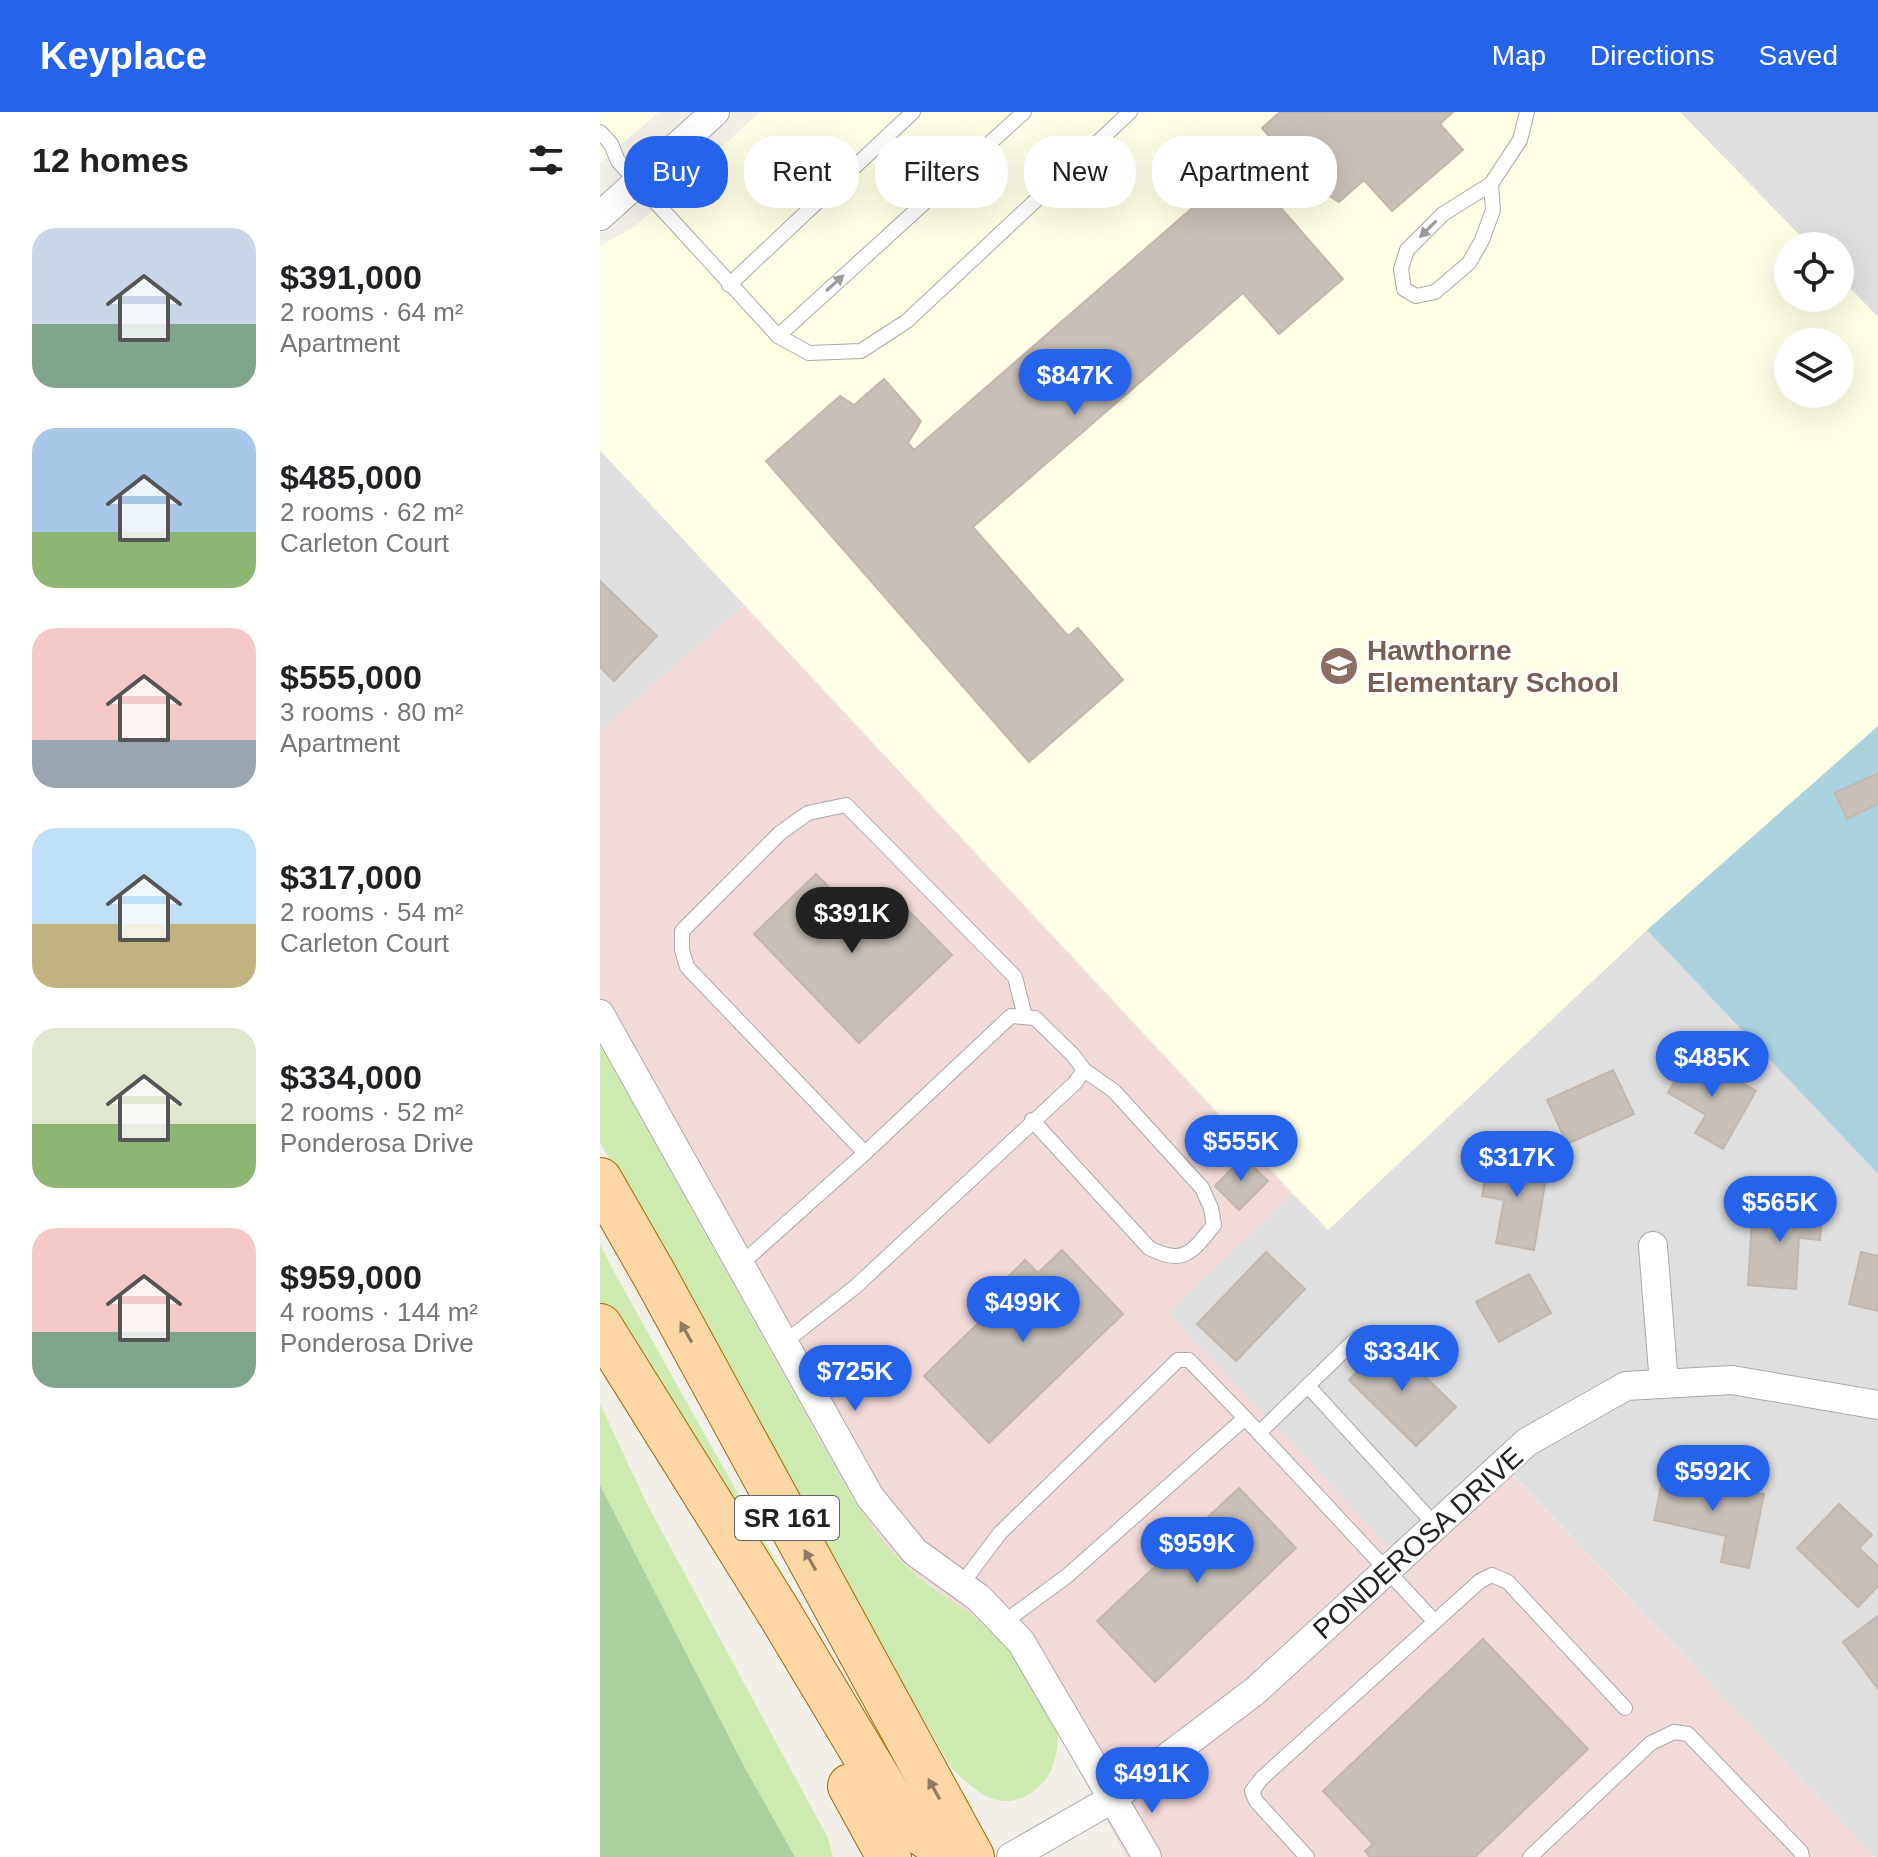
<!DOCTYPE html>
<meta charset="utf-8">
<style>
:root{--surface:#fff;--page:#f6f6f6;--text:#202124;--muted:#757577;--accent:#2563eb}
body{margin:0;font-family:Helvetica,sans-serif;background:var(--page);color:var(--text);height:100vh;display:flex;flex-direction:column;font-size:30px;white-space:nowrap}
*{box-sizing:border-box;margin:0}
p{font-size:26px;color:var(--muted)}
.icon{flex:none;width:44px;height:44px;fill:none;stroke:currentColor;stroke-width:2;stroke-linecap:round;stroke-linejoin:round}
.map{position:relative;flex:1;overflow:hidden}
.details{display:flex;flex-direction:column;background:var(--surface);width:600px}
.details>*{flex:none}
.banner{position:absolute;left:24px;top:24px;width:760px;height:72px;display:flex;gap:16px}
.tools{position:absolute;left:1174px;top:120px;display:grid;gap:16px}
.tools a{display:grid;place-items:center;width:80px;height:80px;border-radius:50%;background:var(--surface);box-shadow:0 8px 32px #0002;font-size:40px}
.price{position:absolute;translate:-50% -68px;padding:0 18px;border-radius:28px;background:var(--accent);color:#fff;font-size:26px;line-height:52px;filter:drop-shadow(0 2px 4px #0008)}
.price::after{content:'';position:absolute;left:50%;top:48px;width:24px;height:18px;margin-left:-12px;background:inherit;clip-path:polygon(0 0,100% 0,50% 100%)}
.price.selected{background:#222;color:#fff}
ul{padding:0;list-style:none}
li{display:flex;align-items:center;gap:24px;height:200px;padding:0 32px}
li span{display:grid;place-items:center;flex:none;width:224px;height:160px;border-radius:24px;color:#555}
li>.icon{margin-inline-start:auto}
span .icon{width:96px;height:96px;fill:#fffc;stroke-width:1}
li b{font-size:34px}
h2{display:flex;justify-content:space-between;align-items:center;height:96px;padding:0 32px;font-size:34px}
.tag{padding:0 28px;border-radius:32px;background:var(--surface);box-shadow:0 8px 32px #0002;font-size:28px;line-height:72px}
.tag.selected{background:var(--accent);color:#fff}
header{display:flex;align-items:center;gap:48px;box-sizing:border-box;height:112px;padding:0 40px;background:var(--accent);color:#fff}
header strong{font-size:38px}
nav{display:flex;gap:44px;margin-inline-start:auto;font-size:28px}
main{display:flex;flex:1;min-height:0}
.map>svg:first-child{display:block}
.residential{fill:#e0dfdf}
.commercial{fill:#f2dad9}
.education{fill:#ffffe5;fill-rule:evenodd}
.grass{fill:#cdebb0}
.forest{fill:#add19e}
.water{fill:#aad3df}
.building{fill:#c7bfb8;stroke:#c4b6ab;stroke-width:2}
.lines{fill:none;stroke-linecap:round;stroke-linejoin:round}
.service-casing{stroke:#a9a9a9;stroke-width:16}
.minor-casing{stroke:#a9a9a9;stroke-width:30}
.primary-casing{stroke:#a06b00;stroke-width:46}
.service{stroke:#fff;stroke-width:14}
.minor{stroke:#fff;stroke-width:28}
.primary{stroke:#fcd6a4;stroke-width:44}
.oneway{fill:#9c9c9c}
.oneway2{fill:#8f7c63}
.labels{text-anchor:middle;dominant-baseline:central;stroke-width:6;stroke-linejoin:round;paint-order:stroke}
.shield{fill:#fff;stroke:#646464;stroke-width:2}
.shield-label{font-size:26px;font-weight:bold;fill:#222}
.education-label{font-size:28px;font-weight:bold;fill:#785e54;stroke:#fff;text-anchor:start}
.street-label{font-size:28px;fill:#222;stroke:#fff}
</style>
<header>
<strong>Keyplace</strong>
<nav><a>Map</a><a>Directions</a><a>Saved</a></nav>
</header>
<main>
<section class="details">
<h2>12 homes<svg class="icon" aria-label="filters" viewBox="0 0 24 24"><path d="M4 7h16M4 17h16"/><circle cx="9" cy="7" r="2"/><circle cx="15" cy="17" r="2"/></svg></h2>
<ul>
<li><span style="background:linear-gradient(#c9d6e8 60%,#7fa58c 0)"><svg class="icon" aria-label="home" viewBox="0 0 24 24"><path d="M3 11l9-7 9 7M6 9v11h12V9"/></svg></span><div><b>$391,000</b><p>2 rooms · 64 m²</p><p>Apartment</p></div></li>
<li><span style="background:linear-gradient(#a9c7e8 65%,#8fb573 0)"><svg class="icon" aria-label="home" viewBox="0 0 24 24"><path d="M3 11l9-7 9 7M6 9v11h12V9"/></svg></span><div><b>$485,000</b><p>2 rooms · 62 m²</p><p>Carleton Court</p></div></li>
<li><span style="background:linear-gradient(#f6c9c9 70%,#9aa5b1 0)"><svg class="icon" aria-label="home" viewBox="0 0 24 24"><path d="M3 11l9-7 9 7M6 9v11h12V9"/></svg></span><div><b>$555,000</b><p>3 rooms · 80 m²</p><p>Apartment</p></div></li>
<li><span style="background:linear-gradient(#bfe0f5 60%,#c2b280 0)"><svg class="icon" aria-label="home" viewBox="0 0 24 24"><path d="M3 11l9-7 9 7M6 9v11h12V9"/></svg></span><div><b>$317,000</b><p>2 rooms · 54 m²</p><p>Carleton Court</p></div></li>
<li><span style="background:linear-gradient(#dfe7d0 60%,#8fb573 0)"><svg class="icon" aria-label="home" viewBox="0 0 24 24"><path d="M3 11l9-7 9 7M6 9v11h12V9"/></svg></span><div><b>$334,000</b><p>2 rooms · 52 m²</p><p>Ponderosa Drive</p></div></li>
<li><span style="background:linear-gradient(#f6c9c9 65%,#7fa58c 0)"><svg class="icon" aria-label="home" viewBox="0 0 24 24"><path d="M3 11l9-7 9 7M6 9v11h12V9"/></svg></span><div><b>$959,000</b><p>4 rooms · 144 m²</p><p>Ponderosa Drive</p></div></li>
</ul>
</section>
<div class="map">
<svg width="1278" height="1745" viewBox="0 0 1278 1745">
<rect width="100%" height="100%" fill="#f2efe9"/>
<!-- residential -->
<g class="residential">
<polygon points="1080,0 1278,0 1278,205 1240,166 1240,134 1210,134"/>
<polygon points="0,338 144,493 0,619"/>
<polygon points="1047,818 1278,1062 1278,1745 1275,1745 901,1350 796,1443 568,1201 692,1082 728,1117"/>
</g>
<!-- commercial -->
<polygon class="commercial" points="144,493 692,1082 569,1201 796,1442 900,1350 1273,1743 1271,1745 526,1745 458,1615 390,1518 308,1456 279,1427 250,1382 0,933 0,619"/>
<!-- education -->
<g class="education">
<polygon points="0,0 59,0 0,51"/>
<path d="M160 0H1080L1210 134H1188V186H1240V166L1278 205V614L1047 818 728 1118 0 338V134L35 114ZM1188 230H1240V282H1188Z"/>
</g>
<!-- grass -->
<g class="grass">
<path d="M0 933 250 1382C267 1408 283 1433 306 1454 331 1478 363 1494 389 1517 410 1536 425 1560 440 1584 457 1614 464 1624 451 1658 445 1673 426 1688 409 1689 385 1690 369 1672 352 1657L156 1317 0 1030Z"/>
<polygon points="0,1133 19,1169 274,1625 68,1305 0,1190"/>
<polygon points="0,1292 47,1392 228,1726 233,1745 195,1745 144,1654 0,1373"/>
</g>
<!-- forest -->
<polygon class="forest" points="0,1373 144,1654 195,1745 0,1745"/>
<!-- water -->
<polygon class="water" points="1278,614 1278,1062 1047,818"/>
<!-- building -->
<g class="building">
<polygon points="680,0 853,0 840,12 863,38 792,99 764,68 739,90 699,65 673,87 743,167 679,222 643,181 373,415 468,524 478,516 523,568 429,650 166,349 240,284 254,293 284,267 321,309 308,331 314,338 636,58 653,77 688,46 662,16"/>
<polygon points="0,469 57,524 14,569 0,555"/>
<polygon points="1278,661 1278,692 1247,707 1235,681"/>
<polygon points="216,762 264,811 293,783 352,843 259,931 154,822"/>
<polygon points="1090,942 1156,979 1123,1037 1095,1021 1106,1003 1068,981"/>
<polygon points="1013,958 1034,1002 967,1032 947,988"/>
<polygon points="889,1044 948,1054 934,1138 896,1131 904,1088 882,1084"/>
<polygon points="643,1045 668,1069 639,1098 615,1074"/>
<polygon points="1153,1093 1223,1098 1220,1128 1199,1126 1196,1177 1148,1173"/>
<polygon points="462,1138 523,1202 389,1331 324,1264 410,1180 402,1171 425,1148 438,1161"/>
<polygon points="666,1140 705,1177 636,1249 597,1212"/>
<polygon points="1261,1140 1278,1144 1278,1199 1249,1192"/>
<polygon points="929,1162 951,1201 899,1230 876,1190"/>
<polygon points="788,1228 856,1295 816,1334 749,1268"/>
<polygon points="1064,1360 1164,1382 1149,1456 1121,1450 1126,1424 1054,1408"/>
<polygon points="639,1376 696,1436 555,1570 497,1509"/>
<polygon points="1239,1392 1272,1423 1259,1436 1278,1454 1278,1474 1258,1495 1197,1436"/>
<polygon points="1278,1504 1278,1577 1243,1530"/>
<polygon points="883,1527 988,1637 875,1745 770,1745 765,1739 773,1732 723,1679"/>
</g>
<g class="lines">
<defs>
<g id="service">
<polyline points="0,20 11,32 18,49 178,224 209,241 261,239 307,209 530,0"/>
<polyline points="891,72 893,98 882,128 869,151 835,180 816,184 804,177 801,157 807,138 843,102 891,72 920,28 927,0"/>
<polyline points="129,173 313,0"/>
<polyline points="178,224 424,0"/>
<path d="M432 1008 549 1136C584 1154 592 1140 614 1113L611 1096 602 1076 514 979 484 958"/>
<polyline points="265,1041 87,855 82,838 82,819 180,721 208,701 246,693 415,865 425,905"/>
<polyline points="141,1152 265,1041 411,904 435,906 473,943 484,958 475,971 255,1175 185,1230"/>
<polyline points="708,1274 836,1414"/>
<polyline points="659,1321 758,1225"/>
<polyline points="361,1473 400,1421 578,1248 589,1248 645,1306"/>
<polyline points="403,1511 467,1464 645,1306 835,1510"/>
<polyline points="707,1745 656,1689 652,1679 662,1666 880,1469 892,1463 908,1470 1025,1596"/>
<polyline points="930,1745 1051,1631 1074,1620 1088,1622 1201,1740 1202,1745"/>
</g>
<g id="minor">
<polyline points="0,104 115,0"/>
<polyline points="0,902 270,1385 315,1440 379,1486 421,1530 547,1745"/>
<polyline points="1053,1134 1064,1272"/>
<polyline points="411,1745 512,1687 655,1579 927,1330 1026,1274 1132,1268 1278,1293"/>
</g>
<g id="primary">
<polyline points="0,1068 55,1164 372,1745"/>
<polyline points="0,1214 178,1499 304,1709 356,1745"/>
<polyline points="250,1674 289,1745"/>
</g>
</defs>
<!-- service casing -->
<use href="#service" class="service-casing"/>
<!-- minor casing -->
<use href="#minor" class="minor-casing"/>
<!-- primary casing -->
<use href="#primary" class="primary-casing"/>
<!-- service -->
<use href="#service" class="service"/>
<!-- minor -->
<use href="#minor" class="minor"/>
<!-- primary -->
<use href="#primary" class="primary"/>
</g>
<!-- one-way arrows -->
<defs><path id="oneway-solid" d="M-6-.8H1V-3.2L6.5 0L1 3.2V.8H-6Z" transform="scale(2)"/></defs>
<g class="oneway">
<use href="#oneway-solid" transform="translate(828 117) rotate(135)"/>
<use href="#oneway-solid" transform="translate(235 171) rotate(-42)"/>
</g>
<g class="oneway2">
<use href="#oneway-solid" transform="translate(86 1220) rotate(-119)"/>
<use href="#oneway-solid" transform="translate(210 1448) rotate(-119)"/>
<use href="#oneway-solid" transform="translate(334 1677) rotate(-119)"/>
</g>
<!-- icons -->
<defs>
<symbol id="school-disc" viewBox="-11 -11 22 22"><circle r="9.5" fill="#8d6e63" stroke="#fff"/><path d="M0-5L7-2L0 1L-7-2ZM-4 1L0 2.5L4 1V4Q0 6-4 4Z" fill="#fff"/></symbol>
</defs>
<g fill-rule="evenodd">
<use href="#school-disc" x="717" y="532" width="44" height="44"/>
</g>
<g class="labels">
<!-- shield labels -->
<rect class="shield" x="135" y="1384" width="104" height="44" rx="6"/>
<g class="shield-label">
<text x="187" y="1406">SR 161</text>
</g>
<!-- education labels -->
<g class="education-label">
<text x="767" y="538">Hawthorne<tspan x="767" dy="32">Elementary School</tspan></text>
</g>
<!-- street labels -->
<g class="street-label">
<text transform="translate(818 1431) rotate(-42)">PONDEROSA DRIVE</text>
</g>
</g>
</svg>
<div class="tools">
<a><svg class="icon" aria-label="locate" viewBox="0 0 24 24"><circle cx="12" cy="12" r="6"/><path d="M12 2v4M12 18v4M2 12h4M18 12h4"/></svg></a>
<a><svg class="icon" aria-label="layers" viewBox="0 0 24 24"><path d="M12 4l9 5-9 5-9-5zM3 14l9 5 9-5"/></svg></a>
</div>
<b class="price" style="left:475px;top:305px">$847K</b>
<b class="price selected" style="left:252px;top:843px">$391K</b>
<b class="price" style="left:1112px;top:987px">$485K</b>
<b class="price" style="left:641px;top:1071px">$555K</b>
<b class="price" style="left:917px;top:1087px">$317K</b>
<b class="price" style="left:1180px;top:1132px">$565K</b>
<b class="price" style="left:423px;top:1232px">$499K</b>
<b class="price" style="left:802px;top:1281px">$334K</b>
<b class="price" style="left:255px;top:1301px">$725K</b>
<b class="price" style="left:1113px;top:1401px">$592K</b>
<b class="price" style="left:597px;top:1473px">$959K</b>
<b class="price" style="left:552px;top:1703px">$491K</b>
<div class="banner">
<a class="tag selected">Buy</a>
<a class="tag">Rent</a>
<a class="tag">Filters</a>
<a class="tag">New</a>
<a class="tag">Apartment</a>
</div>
</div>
</main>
